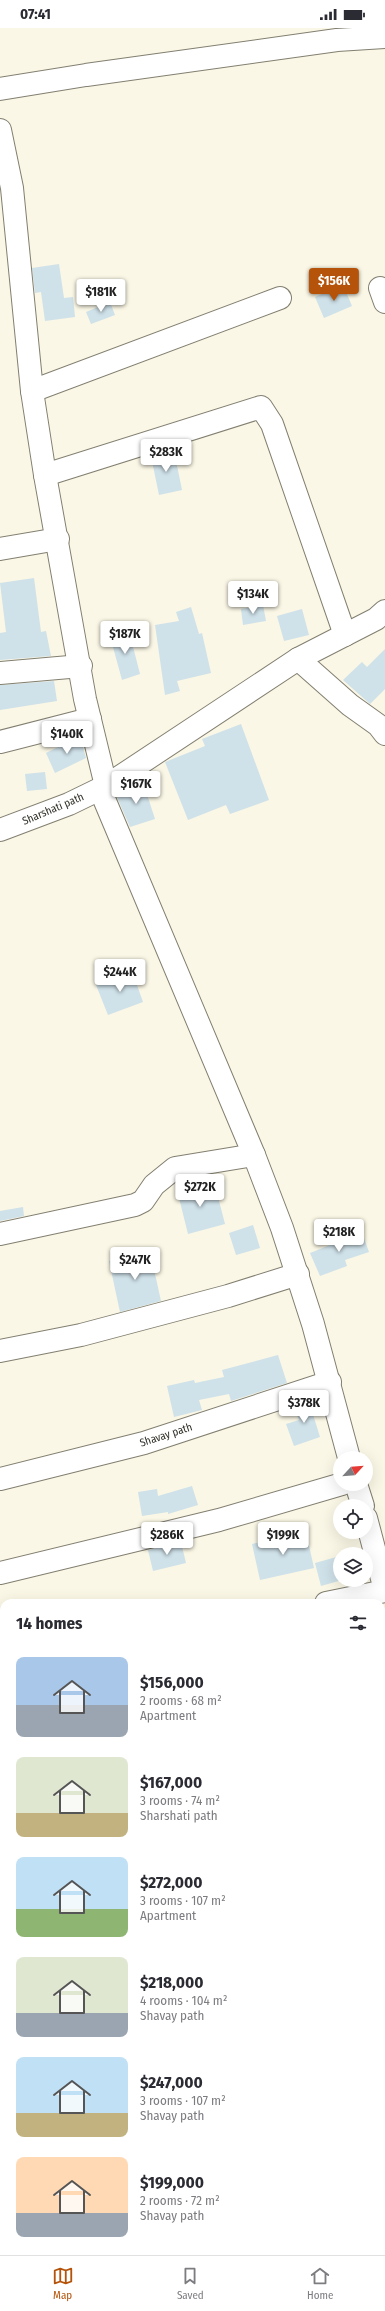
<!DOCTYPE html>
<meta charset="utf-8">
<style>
:root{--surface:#fff;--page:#f2f2f3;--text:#2b2b33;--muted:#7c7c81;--line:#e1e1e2;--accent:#b45309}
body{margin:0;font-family:"Fira Sans Condensed",sans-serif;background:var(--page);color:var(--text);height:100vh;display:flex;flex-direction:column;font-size:15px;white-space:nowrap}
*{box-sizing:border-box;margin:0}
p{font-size:13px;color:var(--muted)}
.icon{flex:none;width:22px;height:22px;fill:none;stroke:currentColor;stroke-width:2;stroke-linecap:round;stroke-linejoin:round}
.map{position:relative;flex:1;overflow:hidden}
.details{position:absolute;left:0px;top:1571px;width:385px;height:656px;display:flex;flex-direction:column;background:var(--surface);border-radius:12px 12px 0 0;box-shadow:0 4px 16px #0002}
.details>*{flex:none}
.needle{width:26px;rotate:64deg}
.buttons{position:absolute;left:333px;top:1423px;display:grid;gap:8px}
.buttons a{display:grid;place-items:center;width:40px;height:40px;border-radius:50%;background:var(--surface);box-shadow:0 4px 16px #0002;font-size:20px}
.price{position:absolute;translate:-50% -34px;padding:0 9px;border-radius:4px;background:#fff;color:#222;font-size:13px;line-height:26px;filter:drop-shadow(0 1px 2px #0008)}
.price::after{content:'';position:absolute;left:50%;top:24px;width:12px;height:9px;margin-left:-6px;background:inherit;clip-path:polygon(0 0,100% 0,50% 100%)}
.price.on{background:var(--accent);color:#fff}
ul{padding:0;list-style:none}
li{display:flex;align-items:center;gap:12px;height:100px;padding:0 16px}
li span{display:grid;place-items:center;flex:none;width:112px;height:80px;border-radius:8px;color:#555}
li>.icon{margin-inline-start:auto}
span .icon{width:48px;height:48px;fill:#fffc;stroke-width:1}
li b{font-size:17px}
h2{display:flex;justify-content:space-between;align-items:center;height:48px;padding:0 16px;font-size:17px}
.status{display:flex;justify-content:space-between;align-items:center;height:28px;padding:0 20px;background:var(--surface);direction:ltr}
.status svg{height:11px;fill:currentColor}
.dock{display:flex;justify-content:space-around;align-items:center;height:56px;border-top:1px solid var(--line);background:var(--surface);font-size:11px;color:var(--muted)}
.dock a{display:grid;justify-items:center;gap:2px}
.dock .on{color:var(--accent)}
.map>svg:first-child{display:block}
.green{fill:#d5cc96}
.building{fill:#cfe1e9}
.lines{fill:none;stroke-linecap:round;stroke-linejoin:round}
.minor-casing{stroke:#827f70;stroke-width:24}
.minor{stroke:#fff;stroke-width:22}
.labels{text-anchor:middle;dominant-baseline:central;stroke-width:3.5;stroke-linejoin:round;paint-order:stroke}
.street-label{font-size:11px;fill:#313029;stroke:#fff}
</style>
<div class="status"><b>07:41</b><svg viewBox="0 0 49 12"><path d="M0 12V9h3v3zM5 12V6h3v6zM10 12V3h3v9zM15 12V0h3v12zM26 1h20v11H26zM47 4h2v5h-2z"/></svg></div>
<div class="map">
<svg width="385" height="2227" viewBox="0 0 385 2227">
<rect width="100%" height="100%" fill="#faf7e6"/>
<!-- green -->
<polygon class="green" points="132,2223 166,2223 156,2227 123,2227"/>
<!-- building -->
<g class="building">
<polygon points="59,236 64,270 73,269 75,289 45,293 41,264 35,265 32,240"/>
<polygon points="343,257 352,278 324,290 315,269"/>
<polygon points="110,274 115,287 91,296 86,284"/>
<polygon points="174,423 182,462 159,467 151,428"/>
<polygon points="34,550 41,604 46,603 51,628 0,632 0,605 6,604 0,555"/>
<polygon points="263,577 266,593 243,597 241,581"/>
<polygon points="191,579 199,606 202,605 211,645 177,653 180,663 165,667 155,597 179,593 176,584"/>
<polygon points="302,581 309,607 284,613 277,588"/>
<polygon points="129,603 140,646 122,652 110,608"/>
<polygon points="385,621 385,661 370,676 343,652 362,634 367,639"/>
<polygon points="54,653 57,673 0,682 0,657"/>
<polygon points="241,696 269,772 230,786 226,777 188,792 165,734 205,718 202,711"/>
<polygon points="80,708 86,730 55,745 46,725"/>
<polygon points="45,744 47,761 27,763 25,746"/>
<polygon points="143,754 155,791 130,799 116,767 126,760"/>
<polygon points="132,943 143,974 108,987 96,957"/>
<polygon points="196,1149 199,1165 216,1161 225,1196 188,1206 179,1170 185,1168 182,1152"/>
<polygon points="23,1179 24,1188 0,1193 0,1183"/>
<polygon points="253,1197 260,1220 236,1227 229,1205"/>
<polygon points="361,1202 369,1224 345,1232 347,1238 320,1248 310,1225 345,1211 344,1208"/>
<polygon points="150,1223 161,1273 120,1284 109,1233"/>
<polygon points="278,1327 287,1355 231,1373 229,1366 199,1372 202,1382 174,1389 167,1358 194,1352 195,1355 224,1349 222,1342"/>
<polygon points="317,1371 320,1377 311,1380 320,1409 294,1418 286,1396 299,1392 294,1379"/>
<polygon points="192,1458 198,1477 168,1486 168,1484 142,1488 138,1464 157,1461 158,1468"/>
<polygon points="306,1504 314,1540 260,1552 252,1516"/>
<polygon points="181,1514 186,1535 153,1543 148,1522"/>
<polygon points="340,1528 340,1552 342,1552 321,1558 315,1535"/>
</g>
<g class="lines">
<defs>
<g id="minor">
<polyline points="0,61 86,47 337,12 385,9"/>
<polyline points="0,102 12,160 32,363 45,447 85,671 106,758 102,766 254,1127 282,1200 313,1296 349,1430"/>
<polyline points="380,260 385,274"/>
<polyline points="32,363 280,270"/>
<polyline points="45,447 261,379 272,396 345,607"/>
<polyline points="0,521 58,511"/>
<polyline points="298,631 350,677 378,697 385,706"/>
<polyline points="0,645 81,638"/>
<polyline points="0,714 90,691"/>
<polyline points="0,802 69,776 106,758 298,631 376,591 385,583"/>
<polyline points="0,1206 135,1177 143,1173 154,1157 175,1140 254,1127"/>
<polyline points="0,1323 81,1307 228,1268 298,1246"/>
<polyline points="0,1451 144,1415 330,1354"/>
<polyline points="356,1456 363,1478"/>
<polyline points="366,1490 385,1562"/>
<polyline points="0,1545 219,1492 342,1456"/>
<polyline points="326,1575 385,1563"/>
<polyline points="0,1644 4,1643"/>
<polyline points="381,1815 385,1814"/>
<polyline points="0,1897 4,1896"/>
<polyline points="381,1999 385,1999"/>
<polyline points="0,2127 4,2126"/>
<polyline points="381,2201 385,2145"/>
<polyline points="379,2227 379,2223"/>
</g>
</defs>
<!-- minor casing -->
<use href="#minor" class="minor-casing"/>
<!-- minor -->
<use href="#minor" class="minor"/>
</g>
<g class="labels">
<!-- street labels -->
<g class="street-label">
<text transform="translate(53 781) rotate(-23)">Sharshati path</text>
<text transform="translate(166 1407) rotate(-18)">Shavay path</text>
</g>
</g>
</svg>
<div class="buttons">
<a><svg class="needle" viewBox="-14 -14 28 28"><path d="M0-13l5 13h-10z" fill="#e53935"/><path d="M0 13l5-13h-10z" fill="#7c7c81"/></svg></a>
<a><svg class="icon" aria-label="locate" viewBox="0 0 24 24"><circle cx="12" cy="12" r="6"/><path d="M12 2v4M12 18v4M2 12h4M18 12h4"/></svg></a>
<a><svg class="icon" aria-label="layers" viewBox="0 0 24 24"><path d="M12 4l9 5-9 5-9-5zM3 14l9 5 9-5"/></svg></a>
</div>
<b class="price on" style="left:334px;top:274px">$156K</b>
<b class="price" style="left:101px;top:285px">$181K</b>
<b class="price" style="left:166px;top:445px">$283K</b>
<b class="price" style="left:253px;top:587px">$134K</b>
<b class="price" style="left:125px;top:627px">$187K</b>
<b class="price" style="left:67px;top:727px">$140K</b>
<b class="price" style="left:136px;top:777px">$167K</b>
<b class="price" style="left:120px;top:965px">$244K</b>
<b class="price" style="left:200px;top:1180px">$272K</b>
<b class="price" style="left:339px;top:1225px">$218K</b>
<b class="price" style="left:135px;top:1253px">$247K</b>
<b class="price" style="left:304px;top:1396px">$378K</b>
<b class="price" style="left:167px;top:1528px">$286K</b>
<b class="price" style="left:283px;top:1528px">$199K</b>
<section class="details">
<h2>14 homes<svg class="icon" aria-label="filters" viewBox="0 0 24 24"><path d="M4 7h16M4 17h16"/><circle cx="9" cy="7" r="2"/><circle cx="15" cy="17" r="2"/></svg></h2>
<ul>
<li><span style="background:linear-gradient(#a9c7e8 60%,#9aa5b1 0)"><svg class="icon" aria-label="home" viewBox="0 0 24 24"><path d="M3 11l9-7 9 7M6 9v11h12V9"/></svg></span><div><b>$156,000</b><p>2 rooms · 68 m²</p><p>Apartment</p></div></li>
<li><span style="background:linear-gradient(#dfe7d0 70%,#c2b280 0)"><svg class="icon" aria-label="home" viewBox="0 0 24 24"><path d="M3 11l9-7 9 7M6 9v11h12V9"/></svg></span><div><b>$167,000</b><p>3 rooms · 74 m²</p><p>Sharshati path</p></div></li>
<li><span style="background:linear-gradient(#bfe0f5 65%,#8fb573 0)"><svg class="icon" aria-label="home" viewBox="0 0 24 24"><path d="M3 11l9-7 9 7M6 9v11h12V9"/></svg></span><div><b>$272,000</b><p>3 rooms · 107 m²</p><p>Apartment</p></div></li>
<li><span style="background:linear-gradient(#dfe7d0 70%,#9aa5b1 0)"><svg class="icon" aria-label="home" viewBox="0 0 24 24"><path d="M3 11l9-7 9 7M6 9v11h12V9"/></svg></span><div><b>$218,000</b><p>4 rooms · 104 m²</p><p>Shavay path</p></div></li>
<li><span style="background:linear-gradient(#bfe0f5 70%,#c2b280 0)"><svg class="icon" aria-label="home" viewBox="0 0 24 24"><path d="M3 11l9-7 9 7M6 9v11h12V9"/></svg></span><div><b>$247,000</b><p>3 rooms · 107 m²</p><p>Shavay path</p></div></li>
<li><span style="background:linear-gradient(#ffd9b3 70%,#9aa5b1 0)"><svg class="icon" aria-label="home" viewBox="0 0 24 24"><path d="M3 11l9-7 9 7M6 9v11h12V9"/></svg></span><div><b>$199,000</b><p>2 rooms · 72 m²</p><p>Shavay path</p></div></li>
</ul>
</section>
</div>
<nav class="dock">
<a class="on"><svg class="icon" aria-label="map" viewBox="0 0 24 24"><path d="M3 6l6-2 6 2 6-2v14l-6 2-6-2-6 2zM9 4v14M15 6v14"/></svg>Map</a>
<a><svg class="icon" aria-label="saved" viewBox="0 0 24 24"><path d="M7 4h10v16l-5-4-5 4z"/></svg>Saved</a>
<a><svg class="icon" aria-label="home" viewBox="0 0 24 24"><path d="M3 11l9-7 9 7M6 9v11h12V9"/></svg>Home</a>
</nav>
